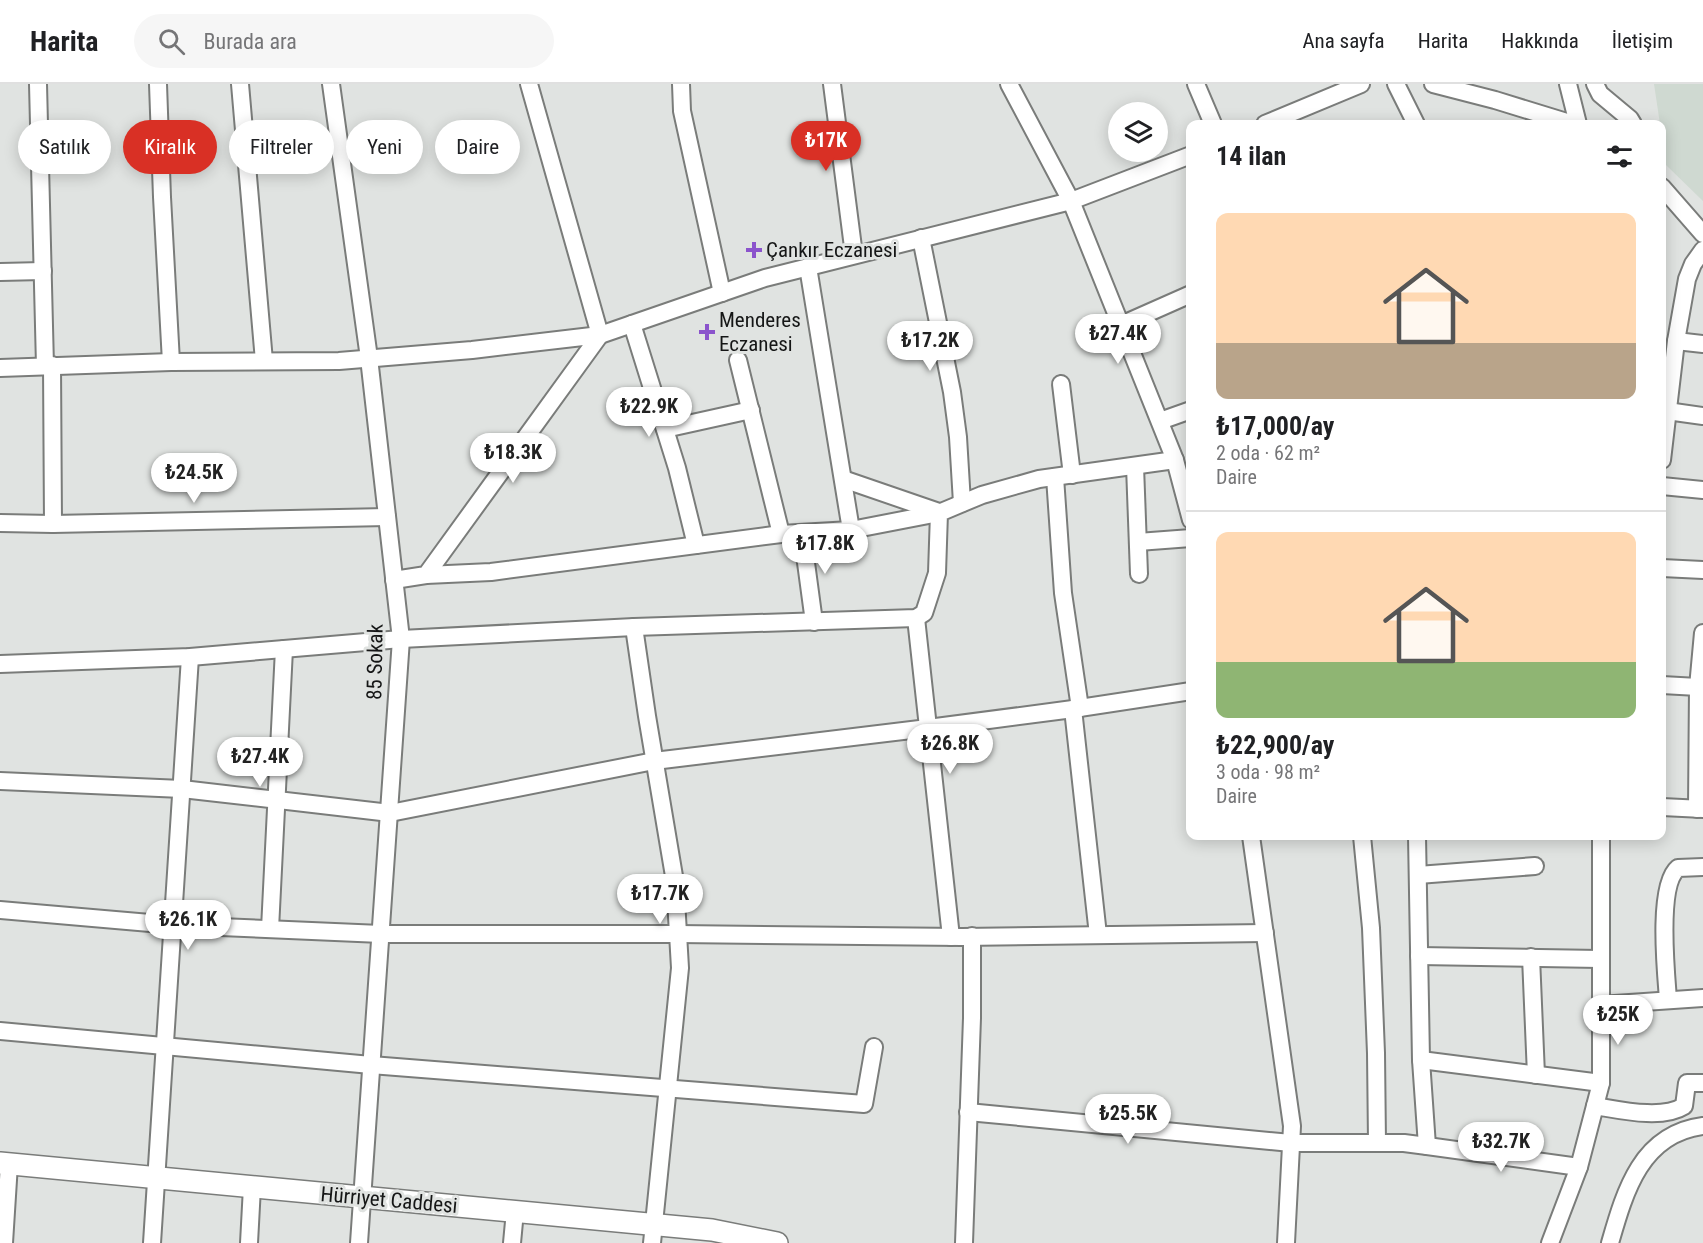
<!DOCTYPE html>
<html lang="tr">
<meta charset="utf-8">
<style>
:root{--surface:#fff;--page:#f6f6f6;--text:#202124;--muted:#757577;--line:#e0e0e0;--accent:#d93025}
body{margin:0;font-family:"Roboto Condensed",sans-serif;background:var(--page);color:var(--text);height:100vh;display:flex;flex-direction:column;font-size:22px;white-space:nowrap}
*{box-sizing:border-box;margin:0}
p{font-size:20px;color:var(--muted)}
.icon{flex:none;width:33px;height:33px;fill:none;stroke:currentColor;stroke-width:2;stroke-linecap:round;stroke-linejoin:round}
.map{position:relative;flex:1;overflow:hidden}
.details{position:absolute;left:1186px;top:36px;width:480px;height:720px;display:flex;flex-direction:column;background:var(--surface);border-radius:12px;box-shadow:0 3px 15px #0003}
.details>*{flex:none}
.top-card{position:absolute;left:18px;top:36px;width:570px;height:54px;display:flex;gap:12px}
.fabs{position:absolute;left:1108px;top:18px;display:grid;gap:12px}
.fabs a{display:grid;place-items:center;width:60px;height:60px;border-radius:50%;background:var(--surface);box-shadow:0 3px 15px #0003;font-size:30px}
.price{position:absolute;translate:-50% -51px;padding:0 14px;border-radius:21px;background:#fff;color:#222;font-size:20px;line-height:39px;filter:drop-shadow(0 2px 3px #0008)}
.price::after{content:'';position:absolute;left:50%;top:36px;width:18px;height:14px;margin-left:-9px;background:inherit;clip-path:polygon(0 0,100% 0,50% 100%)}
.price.selected{background:var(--accent);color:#fff}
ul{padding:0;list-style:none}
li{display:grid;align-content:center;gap:12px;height:318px;padding:0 30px}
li+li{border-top:2px solid var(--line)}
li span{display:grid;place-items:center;height:186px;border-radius:12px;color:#555}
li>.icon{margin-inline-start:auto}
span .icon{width:108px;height:108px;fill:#fffc;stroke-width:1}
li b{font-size:26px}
h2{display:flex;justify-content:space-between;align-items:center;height:72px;padding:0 30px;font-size:26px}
.chip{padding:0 21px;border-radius:27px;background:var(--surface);box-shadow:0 3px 15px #0003;font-size:21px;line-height:54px}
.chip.selected{background:var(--accent);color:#fff}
header{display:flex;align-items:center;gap:36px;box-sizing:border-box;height:84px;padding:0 30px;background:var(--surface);border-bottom:2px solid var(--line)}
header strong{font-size:28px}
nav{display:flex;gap:33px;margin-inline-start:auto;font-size:21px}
.search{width:420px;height:54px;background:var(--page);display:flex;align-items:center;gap:15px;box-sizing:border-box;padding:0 21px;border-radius:33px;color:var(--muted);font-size:22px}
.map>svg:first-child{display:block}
.built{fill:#cfd9d1}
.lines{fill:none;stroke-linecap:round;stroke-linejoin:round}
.minor-casing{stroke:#7a7c7a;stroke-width:20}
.tertiary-casing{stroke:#7a7c7a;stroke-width:24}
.minor{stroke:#fff;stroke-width:16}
.tertiary{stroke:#fff;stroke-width:21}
.poi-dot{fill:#8b54cc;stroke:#e0e3e1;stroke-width:2}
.labels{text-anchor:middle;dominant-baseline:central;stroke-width:6;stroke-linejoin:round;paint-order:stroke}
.poi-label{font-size:21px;fill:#151616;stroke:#e0e3e1;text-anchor:start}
.street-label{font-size:21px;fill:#151616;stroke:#e0e3e1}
</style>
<header>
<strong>Harita</strong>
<div class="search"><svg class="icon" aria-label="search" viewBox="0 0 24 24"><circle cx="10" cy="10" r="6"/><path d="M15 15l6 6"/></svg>Burada ara</div>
<nav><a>Ana sayfa</a><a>Harita</a><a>Hakkında</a><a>İletişim</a></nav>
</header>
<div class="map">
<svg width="1703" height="1159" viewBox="0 0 1703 1159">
<rect width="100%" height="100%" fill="#e0e3e1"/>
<!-- built -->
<polygon class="built" points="1654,0 1703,0 1703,117 1666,81 1662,40 1660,40"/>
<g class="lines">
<defs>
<g id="minor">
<polyline points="38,0 45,282"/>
<polyline points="158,0 162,113 171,278"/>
<polyline points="240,0 264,277"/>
<polyline points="331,0 369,274 401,555 359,1159"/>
<polyline points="681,0 682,27 722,209"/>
<polyline points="832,0 854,171"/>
<polyline points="1009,0 1071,117 1175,376 1191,436"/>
<polyline points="1196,0 1213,40"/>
<polyline points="1396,0 1416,40"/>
<polyline points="1433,0 1495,16 1573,40"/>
<polyline points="1568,0 1578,40"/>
<polyline points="1595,0 1600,10 1630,35 1633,40"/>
<polyline points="1265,40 1361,0"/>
<polyline points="1662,103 1703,150"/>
<polyline points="921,154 952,308 958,353 962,419"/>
<polyline points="808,183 851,446"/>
<polyline points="0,188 43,187"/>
<polyline points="632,240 677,384 696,461"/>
<polyline points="1121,241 1191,210"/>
<polyline points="1676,257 1703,260"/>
<polyline points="738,276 781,450"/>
<polyline points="52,281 53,440"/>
<polyline points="0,284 171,278 339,277 472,266 600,251 765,194 1071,117 1191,71"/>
<polyline points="1061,300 1072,391"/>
<polyline points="1667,327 1703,332"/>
<polyline points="1160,337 1191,326"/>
<polyline points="665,345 751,326"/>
<polyline points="1662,376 1676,257 1687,195 1693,180 1703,166"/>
<polyline points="1135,382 1139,490"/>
<polyline points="1055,393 1063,509 1080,624"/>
<polyline points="843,395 939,428"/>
<polyline points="1662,402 1703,406"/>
<polyline points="0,439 53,440 387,433"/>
<polyline points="802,449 814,538"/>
<polyline points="1138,458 1191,454"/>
<polyline points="1662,484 1703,486"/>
<polyline points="426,491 491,488 781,450 851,446 939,429"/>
<polyline points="394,496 426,491 600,251 529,0"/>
<polyline points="916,534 951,853"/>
<polyline points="634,543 647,632 675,798 680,884 652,1159"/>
<polyline points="0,580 190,573 401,555 634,543 916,534 924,529 937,489 939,429 982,411 1039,395 1175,376"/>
<polyline points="1662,601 1698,603"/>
<polyline points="1073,625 1098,851"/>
<polyline points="0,697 182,705 390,729 654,677 928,644 1073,625 1191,607"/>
<polyline points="1662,723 1703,725"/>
<polyline points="1697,725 1698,603 1703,549"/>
<polyline points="1251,752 1292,1042 1286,1159"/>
<polyline points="1362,752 1371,844 1376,969 1377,1059"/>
<polyline points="1418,791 1535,782"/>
<polyline points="0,826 173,841 381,850 678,850 962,853 1265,849"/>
<polyline points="270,845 284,565"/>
<polyline points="1419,872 1600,875"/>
<polyline points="1531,873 1536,991"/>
<path d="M1668 915C1666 889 1657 801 1678 784L1703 783"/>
<polyline points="1600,921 1703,914"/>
<polyline points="0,947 371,981 864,1020 874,963"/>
<polyline points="1421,976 1601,999"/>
<path d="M1595 1022C1620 1026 1662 1036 1684 1022L1687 999H1703"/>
<polyline points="968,1028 1291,1059 1404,1059 1427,1062 1421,976 1417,752"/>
<polyline points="1427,1062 1579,1083"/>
<polyline points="4,1159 9,1080"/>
<polyline points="152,1159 190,573"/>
<polyline points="249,1159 252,1103"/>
<polyline points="512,1159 515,1127"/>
<polyline points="964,1159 972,934 972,852"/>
<polyline points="1550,1159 1579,1083 1601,999 1601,752"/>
<path d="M1610 1159C1625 1107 1641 1050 1703 1042"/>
</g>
<polyline id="tertiary" points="0,1079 712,1146 777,1159"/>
</defs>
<!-- minor casing -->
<use href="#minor" class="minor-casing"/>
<!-- tertiary casing -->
<use href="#tertiary" class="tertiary-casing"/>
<!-- minor -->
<use href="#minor" class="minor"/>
<!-- tertiary -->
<use href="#tertiary" class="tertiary"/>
</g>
<!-- markers -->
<g class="poi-dot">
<path d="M751 157h6v6h6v6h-6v6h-6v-6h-6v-6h6z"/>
<path d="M704 239h6v6h6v6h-6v6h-6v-6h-6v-6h6z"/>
</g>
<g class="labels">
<!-- poi labels -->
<g class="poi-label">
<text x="766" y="166">Çankır Eczanesi</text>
<text x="719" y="236">Menderes<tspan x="719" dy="24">Eczanesi</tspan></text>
</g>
<!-- street labels -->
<g class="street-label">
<text transform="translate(375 578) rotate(-89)">85 Sokak</text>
<text transform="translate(389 1116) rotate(5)">Hürriyet Caddesi</text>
</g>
</g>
</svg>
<div class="fabs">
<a><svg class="icon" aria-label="layers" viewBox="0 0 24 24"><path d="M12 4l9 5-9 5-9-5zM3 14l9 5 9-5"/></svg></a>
</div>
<b class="price selected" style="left:826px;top:88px">₺17K</b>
<b class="price" style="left:1118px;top:281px">₺27.4K</b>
<b class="price" style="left:930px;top:288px">₺17.2K</b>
<b class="price" style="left:649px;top:354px">₺22.9K</b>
<b class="price" style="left:513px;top:400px">₺18.3K</b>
<b class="price" style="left:194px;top:420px">₺24.5K</b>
<b class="price" style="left:825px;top:491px">₺17.8K</b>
<b class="price" style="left:950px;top:691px">₺26.8K</b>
<b class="price" style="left:260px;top:704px">₺27.4K</b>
<b class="price" style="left:660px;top:841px">₺17.7K</b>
<b class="price" style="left:188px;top:867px">₺26.1K</b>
<b class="price" style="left:1618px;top:962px">₺25K</b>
<b class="price" style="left:1128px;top:1061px">₺25.5K</b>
<b class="price" style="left:1501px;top:1089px">₺32.7K</b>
<div class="top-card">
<a class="chip">Satılık</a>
<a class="chip selected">Kiralık</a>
<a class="chip">Filtreler</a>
<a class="chip">Yeni</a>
<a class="chip">Daire</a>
</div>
<section class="details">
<h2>14 ilan<svg class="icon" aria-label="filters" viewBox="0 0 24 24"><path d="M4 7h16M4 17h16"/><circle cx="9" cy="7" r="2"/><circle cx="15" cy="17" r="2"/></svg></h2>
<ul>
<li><span style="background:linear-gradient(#ffd9b3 70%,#b9a48a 0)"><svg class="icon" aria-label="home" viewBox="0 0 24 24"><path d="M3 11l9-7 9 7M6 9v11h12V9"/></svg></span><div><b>₺17,000/ay</b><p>2 oda · 62 m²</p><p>Daire</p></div></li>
<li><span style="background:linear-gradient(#ffd9b3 70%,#8fb573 0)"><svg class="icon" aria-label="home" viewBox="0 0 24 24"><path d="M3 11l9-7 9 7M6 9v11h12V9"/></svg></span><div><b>₺22,900/ay</b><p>3 oda · 98 m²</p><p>Daire</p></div></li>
</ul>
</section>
</div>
